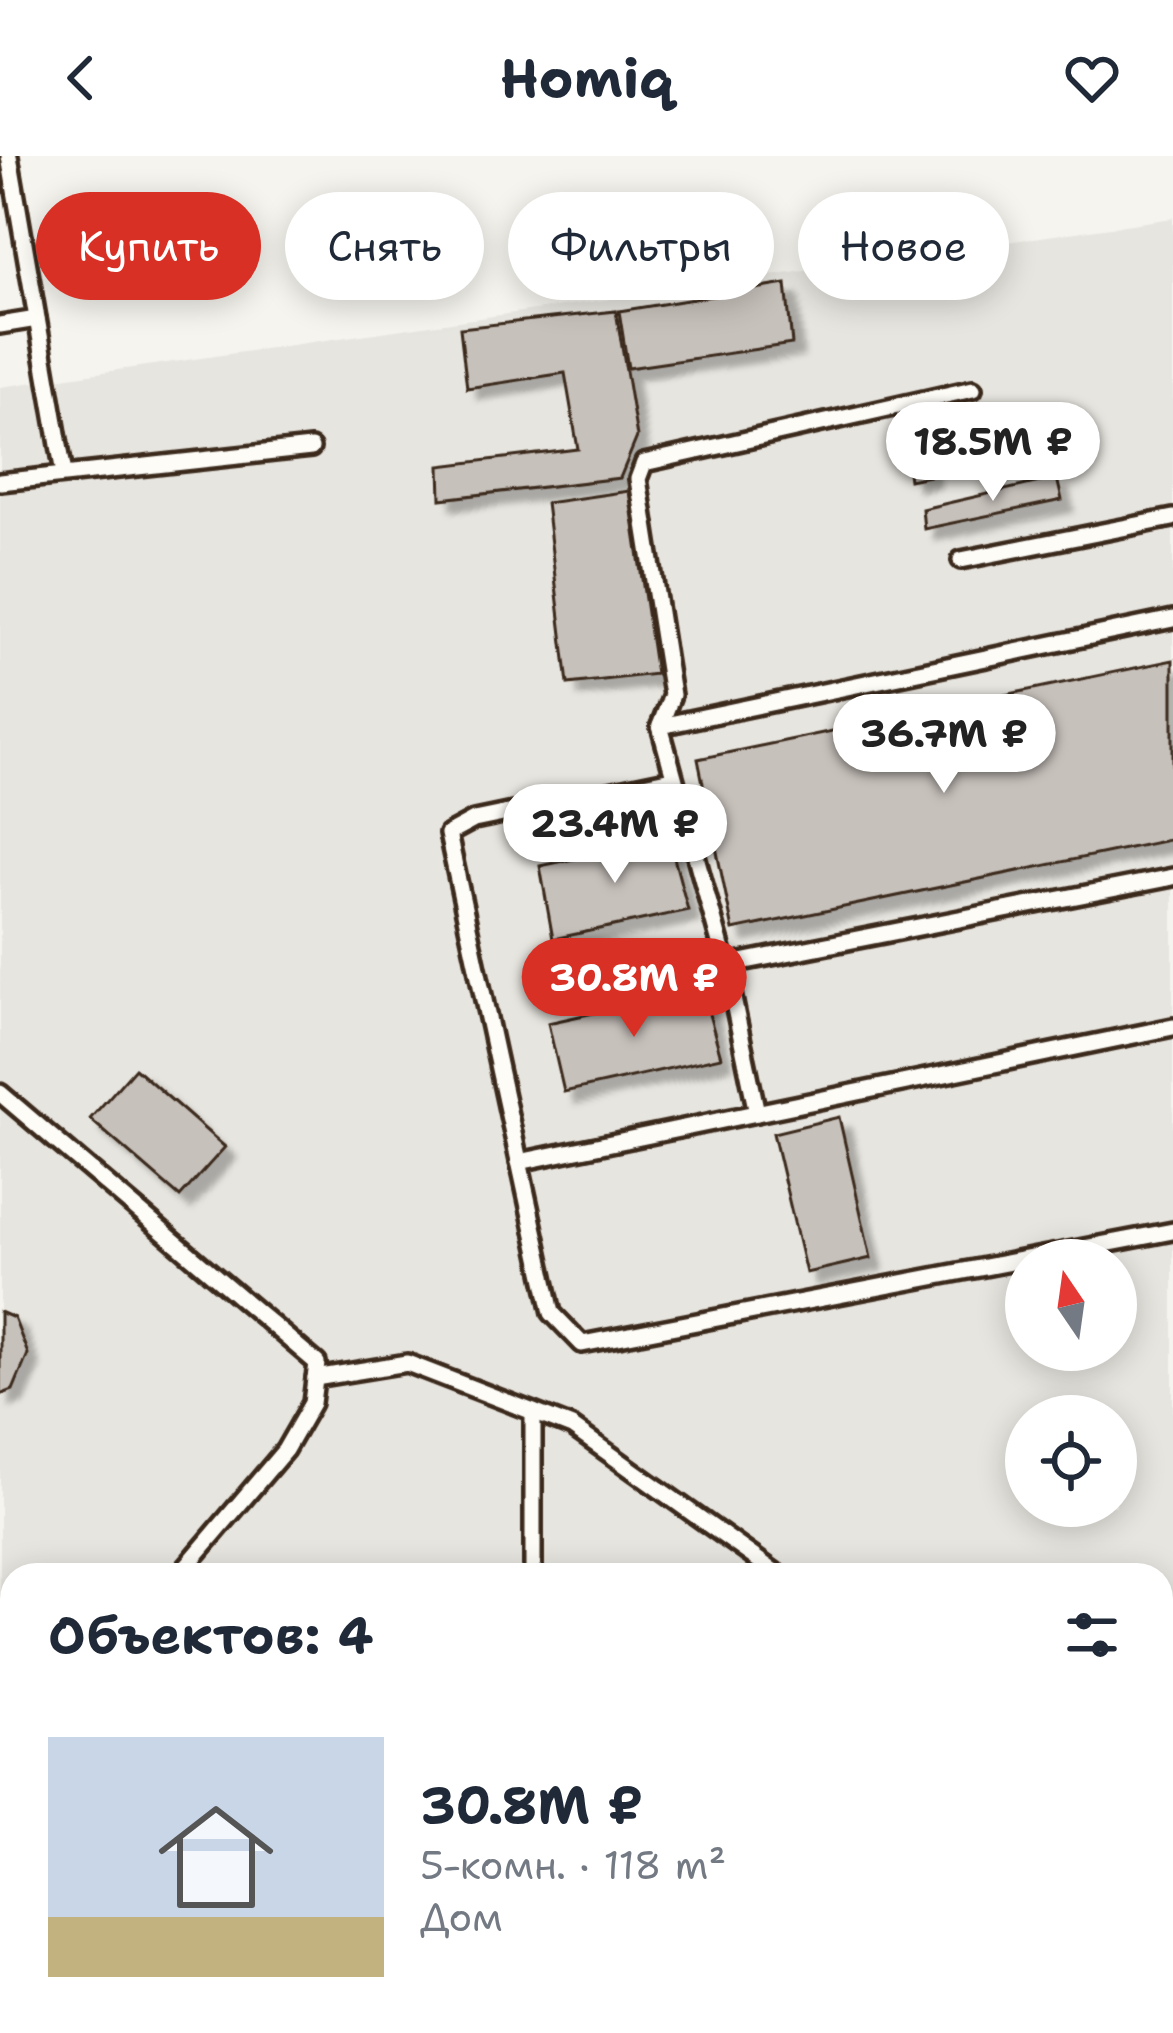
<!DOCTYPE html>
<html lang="ru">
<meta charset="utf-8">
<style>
:root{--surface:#fff;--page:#f6f6f7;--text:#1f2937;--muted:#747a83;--line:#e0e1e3;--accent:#d93025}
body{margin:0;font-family:"Shantell Sans",sans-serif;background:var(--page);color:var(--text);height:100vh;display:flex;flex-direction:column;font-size:45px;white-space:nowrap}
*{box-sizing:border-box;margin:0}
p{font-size:39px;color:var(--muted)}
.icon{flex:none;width:66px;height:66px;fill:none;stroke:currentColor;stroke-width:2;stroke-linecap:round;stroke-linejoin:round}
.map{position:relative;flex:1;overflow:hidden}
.details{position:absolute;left:0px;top:1407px;width:1173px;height:471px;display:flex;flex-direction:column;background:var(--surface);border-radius:36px 36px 0 0;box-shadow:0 6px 30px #0003}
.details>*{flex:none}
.top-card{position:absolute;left:36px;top:36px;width:1101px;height:108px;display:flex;gap:24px}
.needle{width:78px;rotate:347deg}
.buttons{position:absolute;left:1005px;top:1083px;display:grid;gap:24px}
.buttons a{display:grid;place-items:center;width:132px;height:132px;border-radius:50%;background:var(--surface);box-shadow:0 6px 30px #0003;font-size:60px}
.price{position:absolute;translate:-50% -102px;padding:0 27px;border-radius:42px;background:#fff;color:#222;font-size:39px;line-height:78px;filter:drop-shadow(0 3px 6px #0008)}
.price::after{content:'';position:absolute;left:50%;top:72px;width:36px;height:27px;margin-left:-18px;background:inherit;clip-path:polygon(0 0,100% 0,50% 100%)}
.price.active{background:var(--accent);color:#fff}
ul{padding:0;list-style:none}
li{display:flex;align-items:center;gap:36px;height:300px;padding:0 48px}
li+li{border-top:3px solid var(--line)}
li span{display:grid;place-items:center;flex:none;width:336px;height:240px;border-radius:0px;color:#555}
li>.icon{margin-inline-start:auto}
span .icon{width:144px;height:144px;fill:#fffc;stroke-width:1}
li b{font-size:51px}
h2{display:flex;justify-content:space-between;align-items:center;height:144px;padding:0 48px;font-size:51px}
.tag{padding:0 42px;border-radius:54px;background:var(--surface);box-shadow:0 6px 30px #0003;font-size:42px;line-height:108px}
.tag.active{background:var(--accent);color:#fff}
header{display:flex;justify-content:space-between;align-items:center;height:156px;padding:0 48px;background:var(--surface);font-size:54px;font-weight:700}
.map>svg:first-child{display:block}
.built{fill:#e7e5df;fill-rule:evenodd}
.water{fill:#b4aca4;stroke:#84786e;stroke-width:3}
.building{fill:#c7c1bb;stroke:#3b2a1e;stroke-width:3;filter:url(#shadow)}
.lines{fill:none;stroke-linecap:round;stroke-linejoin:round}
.lane-casing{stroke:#3b2a1e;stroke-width:24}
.lane{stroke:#fdfcf7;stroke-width:15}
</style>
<header><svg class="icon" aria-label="back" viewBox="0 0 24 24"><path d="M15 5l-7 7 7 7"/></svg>Homiq<svg class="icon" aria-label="heart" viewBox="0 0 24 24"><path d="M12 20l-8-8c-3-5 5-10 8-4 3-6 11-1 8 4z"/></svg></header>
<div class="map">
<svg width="1173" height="1877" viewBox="0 0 1173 1877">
<defs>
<filter id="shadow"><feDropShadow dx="11" dy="11" stdDeviation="3" flood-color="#0004"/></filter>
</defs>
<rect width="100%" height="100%" fill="#f5f4ee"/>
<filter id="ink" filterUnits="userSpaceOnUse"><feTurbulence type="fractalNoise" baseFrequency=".00833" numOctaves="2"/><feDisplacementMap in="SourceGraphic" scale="24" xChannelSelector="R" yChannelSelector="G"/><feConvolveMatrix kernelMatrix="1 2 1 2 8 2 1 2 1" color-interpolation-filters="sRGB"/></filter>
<g filter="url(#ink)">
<!-- built -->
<path class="built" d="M1173 62V1727L1161 1735V1419H12V1866H969L953 1877H0V231ZM1026 1104H1116V1194H1026ZM1026 1260H1116V1350H1026Z"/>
<!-- water -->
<polygon class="water" points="563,1866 737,1866 728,1877 576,1877"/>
<!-- building -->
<g class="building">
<polygon points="786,128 792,188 628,212 619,155"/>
<polygon points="616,155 637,281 620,322 441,343 440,310 578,293 565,217 467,232 460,172"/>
<polygon points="921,268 929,320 909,324 902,272"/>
<polygon points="1057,322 1062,344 924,373 922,353"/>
<polygon points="629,335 656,518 568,528 546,347"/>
<polygon points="1173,504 1173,683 733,774 698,603"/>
<polygon points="662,657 688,754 553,783 540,710 650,687 645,660"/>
<polygon points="702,833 721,901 564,936 548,867"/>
<polygon points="135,912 225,991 180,1041 90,963"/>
<polygon points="839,961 871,1102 806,1117 773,977"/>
<polygon points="0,1156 14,1162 28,1198 13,1234 0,1239"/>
</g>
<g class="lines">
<defs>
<g id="lane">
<polyline points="9,0 64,318"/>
<polyline points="0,169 37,163"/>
<polyline points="0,326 311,292"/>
<polyline points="961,404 1173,362"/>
<polyline points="660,570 1173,463"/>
<polyline points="672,623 474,664 448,678 552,1157 582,1188 1173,1075"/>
<polyline points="726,809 1173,721"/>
<polyline points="0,937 317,1207 312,1247 285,1294 179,1419"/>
<polyline points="757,957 726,809 660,570 672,539 638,323 644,307 973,233"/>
<polyline points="519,1006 1173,871"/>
<polyline points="315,1222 407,1207 572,1271 779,1419"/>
<polyline points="533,1256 533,1419"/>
<polyline points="0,1632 12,1618"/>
<polyline points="415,1866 421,1877"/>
</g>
</defs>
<!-- lane casing -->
<use href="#lane" class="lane-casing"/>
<!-- lane -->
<use href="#lane" class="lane"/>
</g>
</g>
</svg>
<div class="buttons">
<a><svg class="needle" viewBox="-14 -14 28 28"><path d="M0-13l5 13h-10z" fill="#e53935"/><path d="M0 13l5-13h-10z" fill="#747a83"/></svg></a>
<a><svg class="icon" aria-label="locate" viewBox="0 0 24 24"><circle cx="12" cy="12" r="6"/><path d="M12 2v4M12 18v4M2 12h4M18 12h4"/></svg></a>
</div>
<b class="price" style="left:993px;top:348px">18.5M ₽</b>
<b class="price" style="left:944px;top:640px">36.7M ₽</b>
<b class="price" style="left:615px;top:730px">23.4M ₽</b>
<b class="price active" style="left:634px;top:884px">30.8M ₽</b>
<div class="top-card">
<a class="tag active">Купить</a>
<a class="tag">Снять</a>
<a class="tag">Фильтры</a>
<a class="tag">Новое</a>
</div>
<section class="details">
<h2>Объектов: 4<svg class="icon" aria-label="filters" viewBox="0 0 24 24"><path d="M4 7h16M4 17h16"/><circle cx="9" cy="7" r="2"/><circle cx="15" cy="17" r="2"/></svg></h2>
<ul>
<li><span style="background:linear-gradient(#c9d6e8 75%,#c2b280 0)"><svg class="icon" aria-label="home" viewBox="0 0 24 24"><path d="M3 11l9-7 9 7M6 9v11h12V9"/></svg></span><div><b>30.8M ₽</b><p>5-комн. · 118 m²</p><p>Дом</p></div></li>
</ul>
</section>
</div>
